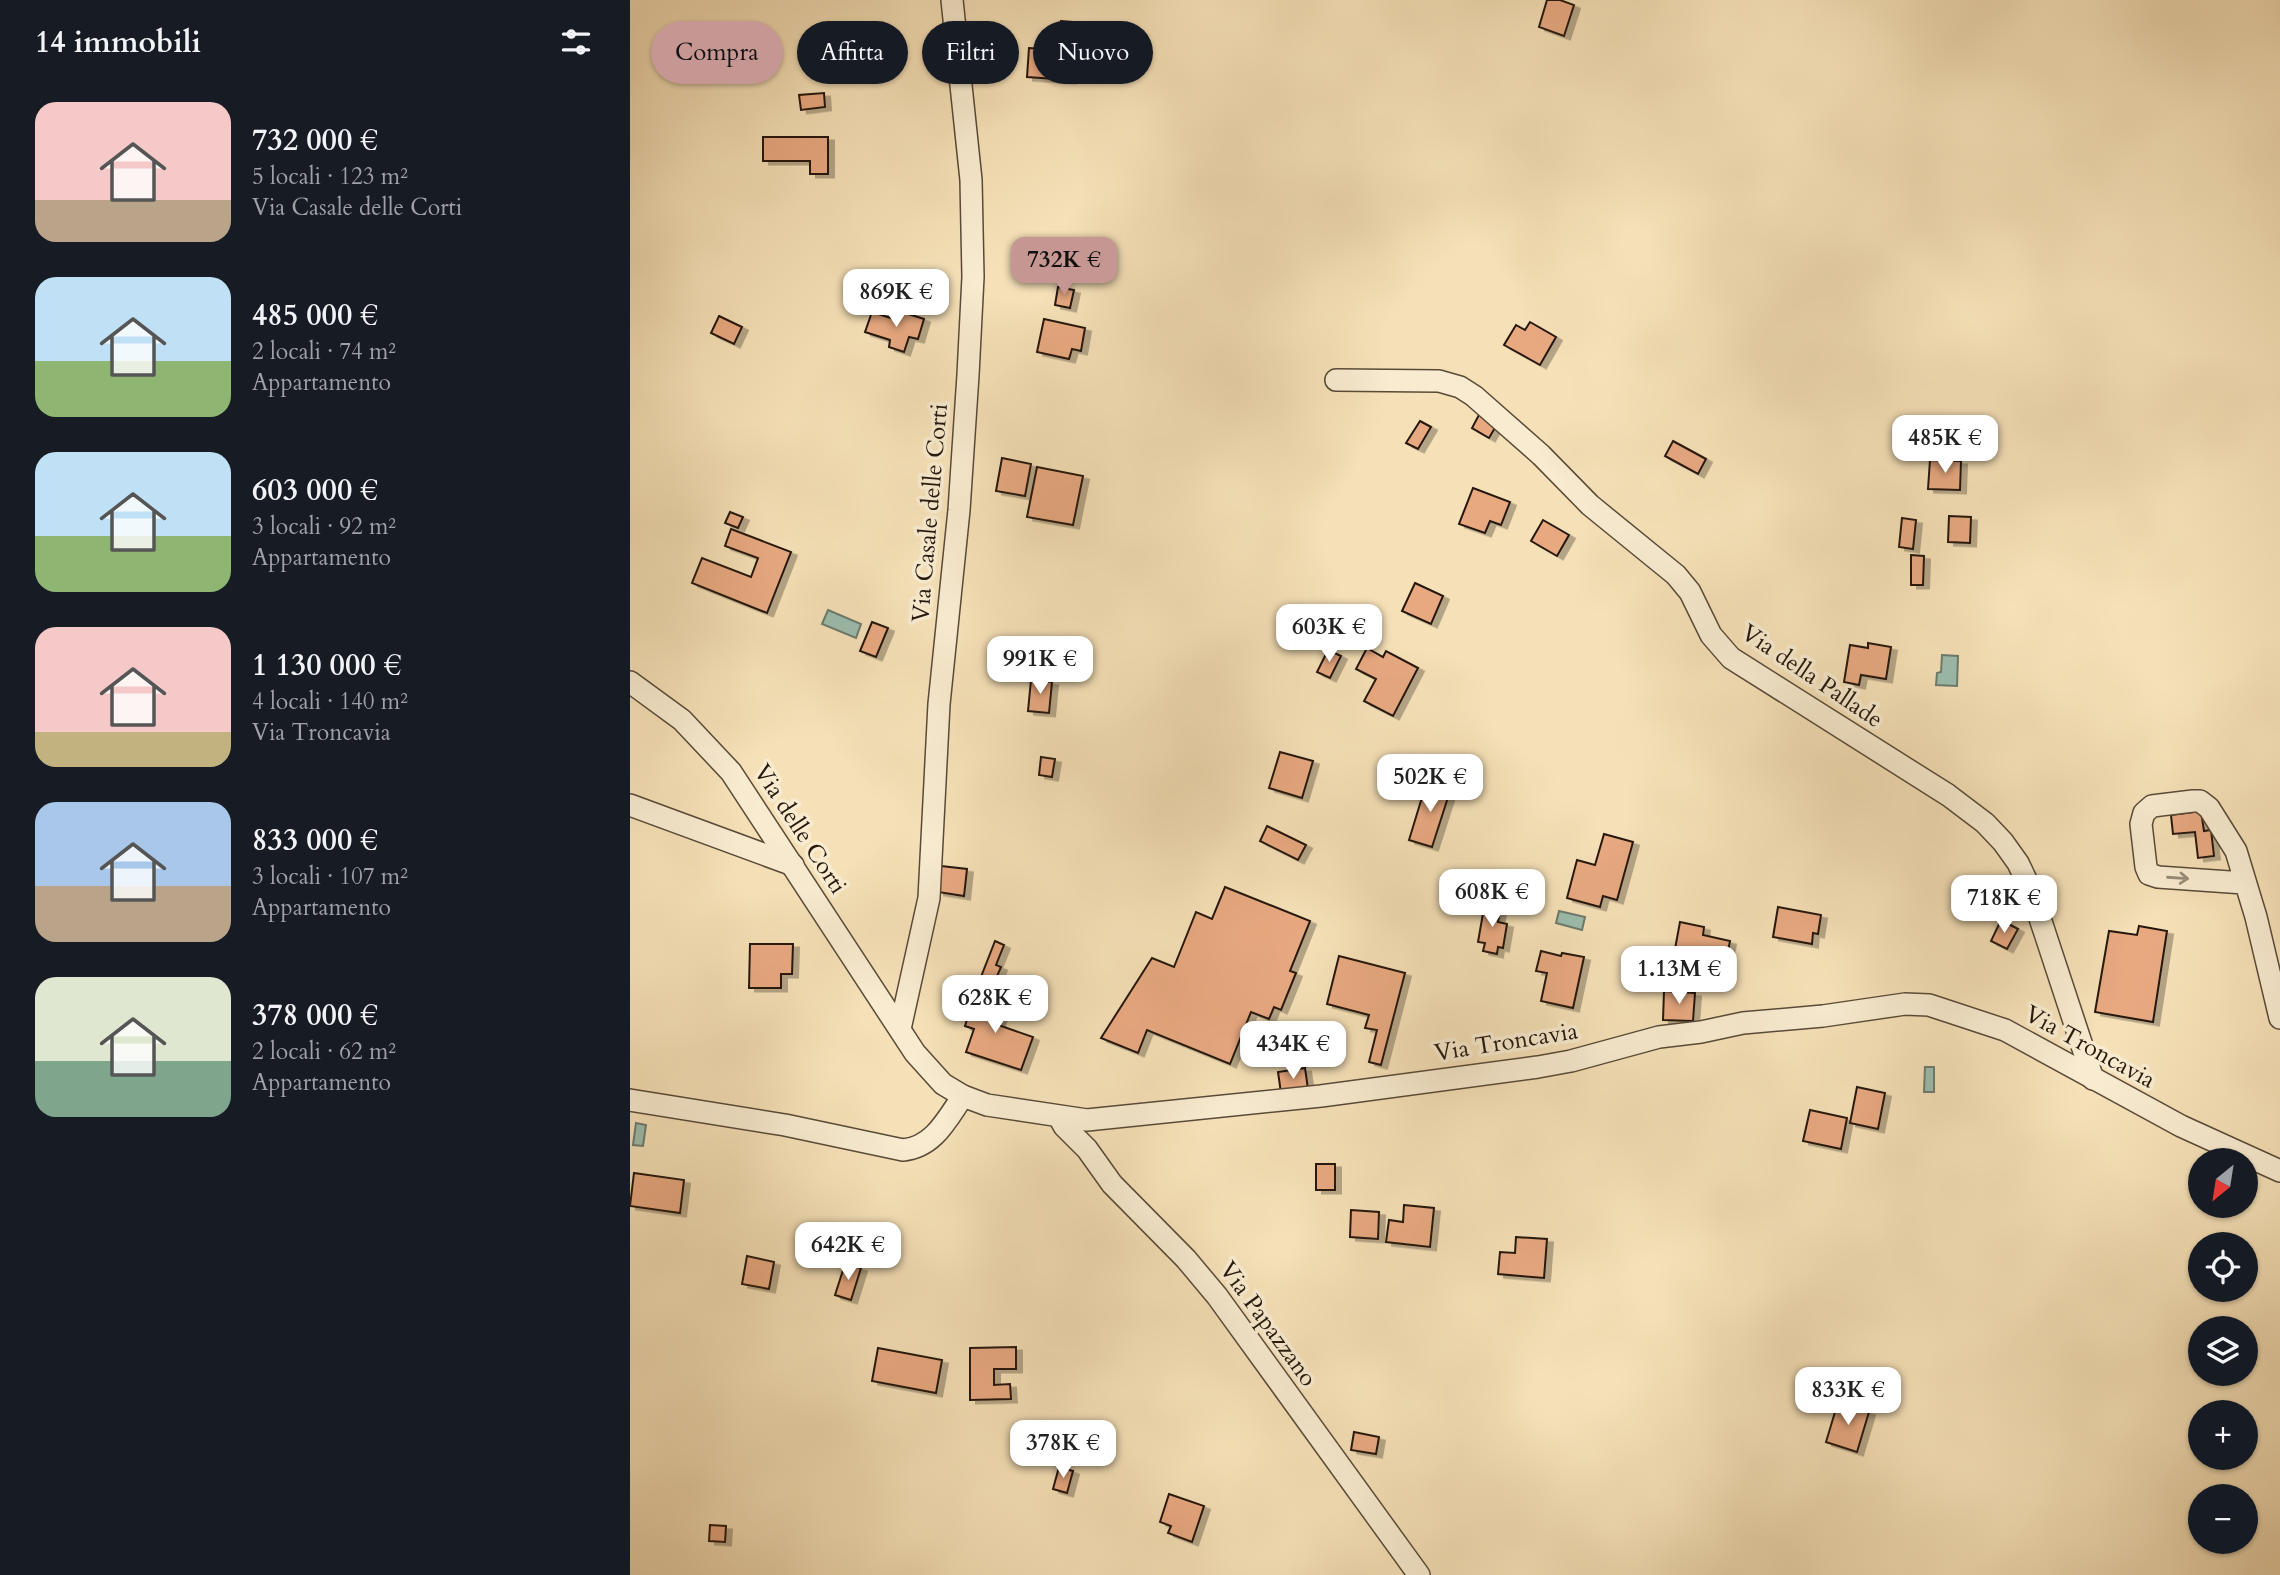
<!DOCTYPE html>
<html lang="it">
<meta charset="utf-8">
<style>
:root{--surface:#171b24;--page:#20242c;--text:#f1f3f6;--muted:#9ea1a6;--accent:#c59692}
body{margin:0;font-family:Cardo,serif;background:var(--page);color:var(--text);height:100vh;display:flex;flex-direction:column;font-size:26px;white-space:nowrap}
*{box-sizing:border-box;margin:0}
p{font-size:23px;color:var(--muted)}
.icon{flex:none;width:38px;height:38px;fill:none;stroke:currentColor;stroke-width:2;stroke-linecap:round;stroke-linejoin:round}
.map{position:relative;flex:1;overflow:hidden}
.panel{display:flex;flex-direction:column;background:var(--surface);width:630px}
.panel>*{flex:none}
.top-card{position:absolute;left:21px;top:21px;width:665px;height:63px;display:flex;gap:14px}
.needle{width:46px;rotate:210deg}
.tools{position:absolute;left:1558px;top:1148px;display:grid;gap:14px}
.tools a{display:grid;place-items:center;width:70px;height:70px;border-radius:50%;background:var(--surface);box-shadow:0 2px 5px #0004;font-size:35px}
.price{position:absolute;translate:-50% -60px;padding:0 16px;border-radius:14px;background:#fff;color:#222;font-size:23px;line-height:46px;filter:drop-shadow(0 2px 4px #0008)}
.price::after{content:'';position:absolute;left:50%;top:42px;width:21px;height:16px;margin-left:-10px;background:inherit;clip-path:polygon(0 0,100% 0,50% 100%)}
.price.on{background:var(--accent);color:#111}
ul{padding:0;list-style:none}
li{display:flex;align-items:center;gap:21px;height:175px;padding:0 35px}
li span{display:grid;place-items:center;flex:none;width:196px;height:140px;border-radius:21px;color:#555}
li>.icon{margin-inline-start:auto}
span .icon{width:84px;height:84px;fill:#fffc;stroke-width:1}
li b{font-size:30px}
h2{display:flex;justify-content:space-between;align-items:center;height:84px;padding:0 35px;font-size:30px}
.tag{padding:0 24px;border-radius:32px;background:var(--surface);box-shadow:0 2px 5px #0004;font-size:24px;line-height:63px}
.tag.on{background:var(--accent);color:#111}
main{display:flex;flex:1;min-height:0}
.map>svg:first-child{display:block}
.water{fill:#9cbdae;stroke:#6c7b6e;stroke-width:2}
.building{fill:#e8a981;stroke:#25180d;stroke-width:2;filter:url(#shadow)}
.lines{fill:none;stroke-linecap:round;stroke-linejoin:round}
.minor-casing{stroke:#594a38;stroke-width:24}
.minor{stroke:#f8ebd0;stroke-width:21}
.oneway{stroke:#998c78}
.labels{text-anchor:middle;dominant-baseline:central;stroke-width:7;stroke-linejoin:round;paint-order:stroke}
.street-label{font-size:24px;fill:#25180d;stroke:#f8ebd0}
</style>
<main>
<section class="panel">
<h2>14 immobili<svg class="icon" aria-label="filters" viewBox="0 0 24 24"><path d="M4 7h16M4 17h16"/><circle cx="9" cy="7" r="2"/><circle cx="15" cy="17" r="2"/></svg></h2>
<ul>
<li><span style="background:linear-gradient(#f6c9c9 70%,#b9a48a 0)"><svg class="icon" aria-label="home" viewBox="0 0 24 24"><path d="M3 11l9-7 9 7M6 9v11h12V9"/></svg></span><div><b>732 000 €</b><p>5 locali · 123 m²</p><p>Via Casale delle Corti</p></div></li>
<li><span style="background:linear-gradient(#bfe0f5 60%,#8fb573 0)"><svg class="icon" aria-label="home" viewBox="0 0 24 24"><path d="M3 11l9-7 9 7M6 9v11h12V9"/></svg></span><div><b>485 000 €</b><p>2 locali · 74 m²</p><p>Appartamento</p></div></li>
<li><span style="background:linear-gradient(#bfe0f5 60%,#8fb573 0)"><svg class="icon" aria-label="home" viewBox="0 0 24 24"><path d="M3 11l9-7 9 7M6 9v11h12V9"/></svg></span><div><b>603 000 €</b><p>3 locali · 92 m²</p><p>Appartamento</p></div></li>
<li><span style="background:linear-gradient(#f6c9c9 75%,#c2b280 0)"><svg class="icon" aria-label="home" viewBox="0 0 24 24"><path d="M3 11l9-7 9 7M6 9v11h12V9"/></svg></span><div><b>1 130 000 €</b><p>4 locali · 140 m²</p><p>Via Troncavia</p></div></li>
<li><span style="background:linear-gradient(#a9c7e8 60%,#b9a48a 0)"><svg class="icon" aria-label="home" viewBox="0 0 24 24"><path d="M3 11l9-7 9 7M6 9v11h12V9"/></svg></span><div><b>833 000 €</b><p>3 locali · 107 m²</p><p>Appartamento</p></div></li>
<li><span style="background:linear-gradient(#dfe7d0 60%,#7fa58c 0)"><svg class="icon" aria-label="home" viewBox="0 0 24 24"><path d="M3 11l9-7 9 7M6 9v11h12V9"/></svg></span><div><b>378 000 €</b><p>2 locali · 62 m²</p><p>Appartamento</p></div></li>
</ul>
</section>
<div class="map">
<svg width="1650" height="1575" viewBox="0 0 1650 1575">
<defs>
<filter id="shadow"><feDropShadow dx="6" dy="3.5" stdDeviation="0" flood-color="#0004"/></filter>
</defs>
<rect width="100%" height="100%" fill="#f5e0b7"/>
<filter id="stains"><feTurbulence type="fractalNoise" baseFrequency=".00286" numOctaves="4"/><feColorMatrix values="0 0 0 0 .2 0 0 0 0 .09 0 0 0 0 .02 0 0 0 .5 -.17"/></filter>
<radialGradient id="worn" r=".72"><stop offset=".6" stop-color="#630" stop-opacity="0"/><stop offset="1" stop-color="#630" stop-opacity=".3"/></radialGradient>
<!-- water -->
<g class="water">
<polygon points="269,276 296,283 292,296 266,289"/>
<polygon points="198,610 231,624 226,638 192,624"/>
<polygon points="1312,655 1328,656 1327,686 1306,685 1307,673 1311,672"/>
<polygon points="415,667 439,669 439,680 415,678"/>
<polygon points="929,911 955,917 952,930 926,923"/>
<polygon points="1295,1067 1304,1067 1304,1092 1294,1092"/>
<polygon points="6,1123 16,1125 13,1146 3,1145"/>
</g>
<!-- building -->
<g class="building">
<polygon points="917,0 930,0 944,5 934,36 909,27"/>
<polygon points="431,21 479,25 476,60 448,58 450,42 429,40"/>
<polygon points="399,48 442,51 440,80 397,77"/>
<polygon points="194,93 195,107 171,110 169,95"/>
<polygon points="133,137 198,137 198,174 180,174 180,161 133,161"/>
<polygon points="428,287 444,290 440,308 425,305"/>
<polygon points="269,311 294,319 288,339 279,337 274,352 259,347 260,340 235,332 242,312 267,320"/>
<polygon points="89,316 112,327 104,344 81,333"/>
<polygon points="414,319 455,328 451,351 442,349 439,359 407,352"/>
<polygon points="900,322 926,337 910,365 874,345 886,325 895,330"/>
<polygon points="851,411 869,421 859,438 842,428"/>
<polygon points="790,421 801,427 788,449 776,443"/>
<polygon points="1043,441 1076,459 1068,474 1035,456"/>
<polygon points="372,458 401,464 395,496 366,491"/>
<polygon points="1300,460 1331,461 1330,490 1298,489"/>
<polygon points="407,467 453,476 443,525 397,517"/>
<polygon points="843,488 880,502 871,525 860,521 855,533 829,524"/>
<polygon points="100,512 113,517 108,528 95,523"/>
<polygon points="1319,516 1341,517 1340,543 1318,542"/>
<polygon points="1272,518 1286,520 1283,549 1269,547"/>
<polygon points="913,520 939,535 927,556 901,541"/>
<polygon points="101,529 161,552 137,613 62,583 72,558 121,577 128,558 95,546"/>
<polygon points="1281,555 1294,556 1293,585 1281,585"/>
<polygon points="785,583 813,596 801,624 772,611"/>
<polygon points="242,622 258,628 246,657 230,651"/>
<polygon points="1238,643 1261,647 1256,679 1231,675 1229,685 1214,682 1220,645 1238,648"/>
<polygon points="737,648 753,657 756,651 788,668 763,716 734,701 746,679 726,669"/>
<polygon points="698,650 711,656 700,678 687,672"/>
<polygon points="390,656 403,657 401,671 388,669"/>
<polygon points="401,680 422,682 419,713 398,711"/>
<polygon points="650,752 683,761 672,798 639,788"/>
<polygon points="411,757 425,759 422,777 409,775"/>
<polygon points="797,781 821,788 802,847 779,840"/>
<polygon points="1571,811 1574,831 1581,830 1584,856 1568,858 1565,832 1543,834 1541,815"/>
<polygon points="637,826 676,845 668,860 630,841"/>
<polygon points="974,834 1003,842 987,900 973,896 970,907 937,898 947,860 965,865"/>
<polygon points="311,866 337,869 334,896 308,892"/>
<polygon points="595,887 680,921 660,971 666,973 651,1010 644,1007 639,1019 621,1012 600,1064 517,1030 508,1053 471,1038 522,958 544,967 566,912 582,919"/>
<polygon points="855,902 871,905 868,922 877,924 873,948 868,947 867,954 853,951 855,943 848,942"/>
<polygon points="1148,907 1191,915 1188,934 1183,933 1182,944 1143,937"/>
<polygon points="1371,920 1388,929 1377,949 1361,941"/>
<polygon points="1050,922 1074,927 1073,935 1100,941 1097,956 1093,956 1091,967 1074,964 1073,971 1042,965"/>
<polygon points="1509,926 1537,931 1523,1022 1465,1012 1479,931 1507,935"/>
<polygon points="365,941 374,945 366,965 371,967 362,988 349,982"/>
<polygon points="120,944 163,944 162,974 151,974 151,988 119,988"/>
<polygon points="911,951 931,956 932,953 954,957 943,1008 911,1001 917,973 906,971"/>
<polygon points="709,956 775,973 751,1065 739,1062 747,1030 735,1028 739,1015 697,1004"/>
<polygon points="1034,991 1065,993 1063,1021 1033,1020"/>
<polygon points="345,994 375,1004 368,1025 403,1037 391,1070 336,1052 344,1029 335,1026"/>
<polygon points="675,1068 678,1089 651,1093 648,1072"/>
<polygon points="1227,1087 1255,1093 1248,1129 1220,1123"/>
<polygon points="1180,1110 1217,1118 1211,1149 1173,1141"/>
<rect x="686" y="1164" width="19" height="26"/>
<polygon points="4,1173 54,1180 50,1213 0,1206"/>
<polygon points="774,1205 804,1208 800,1247 756,1242 759,1220 773,1222"/>
<polygon points="721,1210 749,1212 748,1239 720,1237"/>
<polygon points="886,1237 917,1239 914,1278 868,1274 870,1252 885,1253"/>
<polygon points="117,1256 144,1262 139,1289 112,1284"/>
<polygon points="215,1264 231,1268 221,1300 205,1295"/>
<polygon points="386,1347 386,1369 364,1369 364,1385 380,1384 381,1399 340,1400 340,1348"/>
<polygon points="248,1348 312,1360 306,1393 242,1381"/>
<polygon points="1208,1402 1239,1412 1227,1452 1196,1442"/>
<polygon points="724,1432 749,1437 746,1454 721,1450"/>
<polygon points="429,1467 443,1471 437,1493 423,1489"/>
<polygon points="539,1494 574,1506 562,1542 538,1533 541,1526 530,1522"/>
<polygon points="80,1525 96,1526 95,1542 79,1541"/>
</g>
<g class="lines">
<defs>
<g id="minor">
<polyline points="706,380 809,381 830,387 844,396 911,455 960,505 1046,575 1060,592 1081,635 1101,658 1318,795 1355,823 1373,842 1388,863 1400,888 1463,1079"/>
<polyline points="0,682 52,720 101,772 285,1053 313,1084 333,1096 357,1105 457,1120 691,1096 908,1067 941,1061 1029,1037 1071,1032 1113,1023 1193,1016 1275,1004 1299,1005 1375,1030 1551,1126 1650,1171"/>
<polyline points="0,805 163,865"/>
<polyline points="1614,883 1528,877 1519,874 1516,867 1511,824 1514,813 1522,806 1563,801 1570,801 1579,808 1606,851 1626,917 1650,1018"/>
<polyline points="270,1029 299,898 309,704 329,510 338,375 343,277 341,180 322,0"/>
<path d="M0 1100 155 1125 273 1150C304 1147 317 1119 333 1096"/>
<polyline points="429,1117 434,1126 457,1149 482,1184 556,1259 587,1296 789,1575"/>
</g>
</defs>
<!-- minor casing -->
<use href="#minor" class="minor-casing"/>
<!-- minor -->
<use href="#minor" class="minor"/>
</g>
<!-- one-way arrows -->
<defs><path id="oneway-shaft" d="M-6 0H5M1.5-3L5.5 0L1.5 3" fill="none" stroke-width="1.6" stroke-linecap="round" stroke-linejoin="round" transform="scale(1.75)"/></defs>
<use class="oneway" href="#oneway-shaft" transform="translate(1548 878) rotate(4)"/>
<g class="labels">
<!-- street labels -->
<g class="street-label">
<text transform="translate(300 513) rotate(-85)">Via Casale delle Corti</text>
<text transform="translate(1182 676) rotate(34)">Via della Pallade</text>
<text transform="translate(170 829) rotate(57)">Via delle Corti</text>
<text transform="translate(876 1042) rotate(-9)">Via Troncavia</text>
<text transform="translate(1460 1047) rotate(29)">Via Troncavia</text>
<text transform="translate(638 1324) rotate(54)">Via Papazzano</text>
</g>
</g>
<rect width="100%" height="100%" filter="url(#stains)"/>
<rect width="100%" height="100%" fill="url(#worn)"/>
</svg>
<div class="tools">
<a><svg class="needle" viewBox="-14 -14 28 28"><path d="M0-13l5 13h-10z" fill="#e53935"/><path d="M0 13l5-13h-10z" fill="#9ea1a6"/></svg></a>
<a><svg class="icon" aria-label="locate" viewBox="0 0 24 24"><circle cx="12" cy="12" r="6"/><path d="M12 2v4M12 18v4M2 12h4M18 12h4"/></svg></a>
<a><svg class="icon" aria-label="layers" viewBox="0 0 24 24"><path d="M12 4l9 5-9 5-9-5zM3 14l9 5 9-5"/></svg></a>
<a>+</a>
<a>−</a>
</div>
<b class="price on" style="left:434px;top:297px">732K €</b>
<b class="price" style="left:266px;top:329px">869K €</b>
<b class="price" style="left:1315px;top:475px">485K €</b>
<b class="price" style="left:699px;top:664px">603K €</b>
<b class="price" style="left:410px;top:696px">991K €</b>
<b class="price" style="left:800px;top:814px">502K €</b>
<b class="price" style="left:862px;top:929px">608K €</b>
<b class="price" style="left:1374px;top:935px">718K €</b>
<b class="price" style="left:1049px;top:1006px">1.13M €</b>
<b class="price" style="left:365px;top:1035px">628K €</b>
<b class="price" style="left:663px;top:1081px">434K €</b>
<b class="price" style="left:218px;top:1282px">642K €</b>
<b class="price" style="left:1218px;top:1427px">833K €</b>
<b class="price" style="left:433px;top:1480px">378K €</b>
<div class="top-card">
<a class="tag on">Compra</a>
<a class="tag">Affitta</a>
<a class="tag">Filtri</a>
<a class="tag">Nuovo</a>
</div>
</div>
</main>
